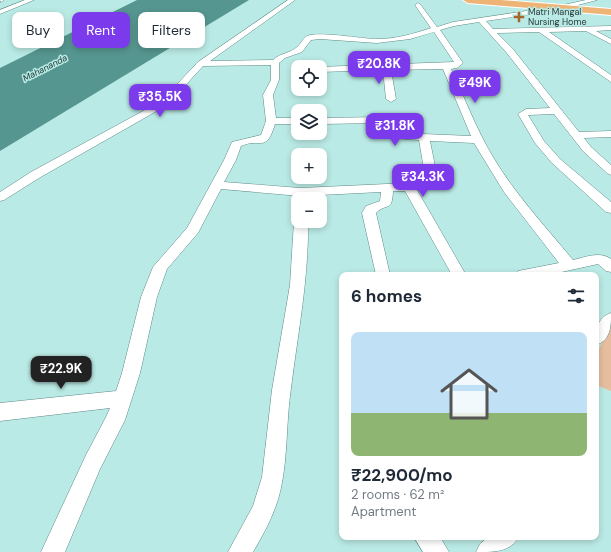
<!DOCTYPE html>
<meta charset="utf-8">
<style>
:root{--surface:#fff;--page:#f6f6f7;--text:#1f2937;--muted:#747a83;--accent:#7c3aed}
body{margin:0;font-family:"DM Sans",sans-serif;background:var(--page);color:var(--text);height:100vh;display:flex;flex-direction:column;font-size:15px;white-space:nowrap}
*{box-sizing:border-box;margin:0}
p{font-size:13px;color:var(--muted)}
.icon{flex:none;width:22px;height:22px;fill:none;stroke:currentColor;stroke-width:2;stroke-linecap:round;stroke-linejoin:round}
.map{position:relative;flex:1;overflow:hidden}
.sheet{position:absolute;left:339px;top:272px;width:260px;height:268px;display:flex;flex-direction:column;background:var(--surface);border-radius:8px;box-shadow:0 2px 6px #0003}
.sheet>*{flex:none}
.guide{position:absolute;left:12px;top:12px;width:267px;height:36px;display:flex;gap:8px}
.controls{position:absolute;left:291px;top:60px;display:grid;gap:8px}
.controls a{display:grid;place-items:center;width:36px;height:36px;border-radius:8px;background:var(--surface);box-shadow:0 2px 6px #0003;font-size:20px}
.price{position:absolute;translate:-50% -34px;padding:0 9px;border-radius:8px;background:var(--accent);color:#fff;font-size:13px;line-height:26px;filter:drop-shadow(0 1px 2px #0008)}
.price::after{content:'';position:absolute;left:50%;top:24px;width:12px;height:9px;margin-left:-6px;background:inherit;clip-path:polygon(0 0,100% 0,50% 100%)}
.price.selected{background:#222;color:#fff}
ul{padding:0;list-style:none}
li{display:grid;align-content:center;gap:8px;height:212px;padding:0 12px}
li span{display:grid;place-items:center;height:124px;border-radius:8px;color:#555}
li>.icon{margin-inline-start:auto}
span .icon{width:72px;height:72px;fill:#fffc;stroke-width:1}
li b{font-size:17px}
h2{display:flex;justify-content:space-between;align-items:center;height:48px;padding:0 12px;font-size:17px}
.chip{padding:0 14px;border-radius:8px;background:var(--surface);box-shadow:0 2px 6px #0003;font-size:14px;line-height:36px}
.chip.selected{background:var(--accent);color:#fff}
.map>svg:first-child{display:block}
.green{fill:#e6be9f}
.water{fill:#569690}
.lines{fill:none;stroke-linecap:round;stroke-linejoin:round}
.minor-casing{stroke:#5e8b86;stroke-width:1}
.primary-casing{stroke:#fff;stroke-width:2}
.minor{fill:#fff;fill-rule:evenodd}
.primary{fill:#eeb476;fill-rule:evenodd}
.poi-dot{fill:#a5662d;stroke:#baeae5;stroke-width:1.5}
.labels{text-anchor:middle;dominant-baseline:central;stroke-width:3;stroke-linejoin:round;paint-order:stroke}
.far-poi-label{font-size:9px;fill:#283b39;stroke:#baeae5;text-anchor:start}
.far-water-label{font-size:9px;font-style:italic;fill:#133431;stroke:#baeae5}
</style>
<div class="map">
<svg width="611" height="552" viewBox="0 0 611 552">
<rect width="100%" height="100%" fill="#baeae5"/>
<!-- green -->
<polygon class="green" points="611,323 611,391 596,385 596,355"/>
<!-- water -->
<polygon class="water" points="137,0 249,0 0,151 0,68"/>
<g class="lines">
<defs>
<g id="minor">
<polygon points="0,0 4,0 1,2"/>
<polygon points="25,0 34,0 0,14 0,10"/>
<path d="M288 0H295L210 61 273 60C280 53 291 53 297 47 301 44 303 38 307 36 319 31 362 39 377 39 396 39 413 34 431 28L415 5 418 3 420 4 437 27 453 22 559 6 586 0H597L559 10 486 21 493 29 611 26V30L596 31 611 39V44L586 31 549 32 611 75V82L539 32 497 33 512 48 579 132 611 131V137L584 138 591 147 611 165V175L607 173 583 151 554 114 528 115 544 141 560 159 611 202V213L606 212 552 163 535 143 518 114 526 109 550 108 506 52 479 22 454 26 440 30 463 63 457 68 451 69C465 98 476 129 493 157 515 194 545 226 573 260 586 257 600 251 611 259V272L606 271 598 264 548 275H516L518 271 523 270 559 263 504 192 474 143 430 141 438 181 435 187 417 190 466 275H452L405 191H393C392 213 387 202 376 213L390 275H376L362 213 366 206 380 201 381 192 300 196 221 189 198 233 167 269 157 297 140 373 125 420 100 469 65 552H41L86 455 106 417 110 408 0 421V403L116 391 122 373 141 297 153 267 187 228 224 160 232 142 261 135 266 121 263 95 271 80V65L203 66 171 101 162 108 39 178 4 200 0 201V192L31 172 156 104 165 97 198 62ZM434 32 454 62 318 67H320V72L383 70 386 99 391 102 396 99 391 70 443 69 471 136 399 133C392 129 393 119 383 117L320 118V124L381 123 386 134 393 138 419 140 426 181 409 183 300 188 224 182 236 160 241 146C261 137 266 154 275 124H298V118H276L273 95 279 80V63L285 58 302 52 311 40 320 39 377 43 410 39Z"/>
<path d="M296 218H298V221H308C309 277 298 332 291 388 286 421 288 455 281 488 276 511 265 532 253 552H228L253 506 262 477 272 390 290 285 294 221Z"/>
<path d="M611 313C611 326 611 340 596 345 596 331 596 318 611 313Z"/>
<polygon points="414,537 440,537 449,552 423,552"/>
<path d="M488 537H519C510 552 495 552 476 552L480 544Z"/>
</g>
<polygon id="primary" points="463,0 501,0 611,9 611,15 468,3"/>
</defs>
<!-- minor casing -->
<use href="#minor" class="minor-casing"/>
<!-- primary casing -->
<use href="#primary" class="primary-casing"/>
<!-- minor -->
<use href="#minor" class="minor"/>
<!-- primary -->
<use href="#primary" class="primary"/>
</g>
<!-- markers -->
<path class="poi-dot" d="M517 11h4v4h4v4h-4v4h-4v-4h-4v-4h4z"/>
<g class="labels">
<!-- far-poi labels -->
<g class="far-poi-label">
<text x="528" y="12">Matri Mangal<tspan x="528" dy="10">Nursing Home</tspan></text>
</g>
<!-- far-water labels -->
<g class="far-water-label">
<text transform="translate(45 68) rotate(-27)">Mahananda</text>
</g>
</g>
</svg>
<div class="controls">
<a><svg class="icon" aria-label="locate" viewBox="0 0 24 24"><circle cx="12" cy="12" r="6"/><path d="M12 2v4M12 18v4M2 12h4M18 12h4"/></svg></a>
<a><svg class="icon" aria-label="layers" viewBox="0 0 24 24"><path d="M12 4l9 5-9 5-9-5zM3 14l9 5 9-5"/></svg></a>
<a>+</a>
<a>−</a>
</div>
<b class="price" style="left:379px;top:85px">₹20.8K</b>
<b class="price" style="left:475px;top:104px">₹49K</b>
<b class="price" style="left:160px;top:118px">₹35.5K</b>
<b class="price" style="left:395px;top:147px">₹31.8K</b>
<b class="price" style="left:423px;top:198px">₹34.3K</b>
<b class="price selected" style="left:61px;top:390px">₹22.9K</b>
<div class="guide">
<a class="chip">Buy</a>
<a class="chip selected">Rent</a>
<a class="chip">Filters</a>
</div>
<section class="sheet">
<h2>6 homes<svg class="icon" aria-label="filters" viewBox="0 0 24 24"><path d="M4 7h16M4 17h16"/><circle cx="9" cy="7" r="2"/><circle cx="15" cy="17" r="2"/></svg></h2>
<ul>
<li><span style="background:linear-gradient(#bfe0f5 65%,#8fb573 0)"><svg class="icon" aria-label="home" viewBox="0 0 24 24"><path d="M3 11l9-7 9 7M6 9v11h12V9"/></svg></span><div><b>₹22,900/mo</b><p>2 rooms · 62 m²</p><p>Apartment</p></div></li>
</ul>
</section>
</div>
